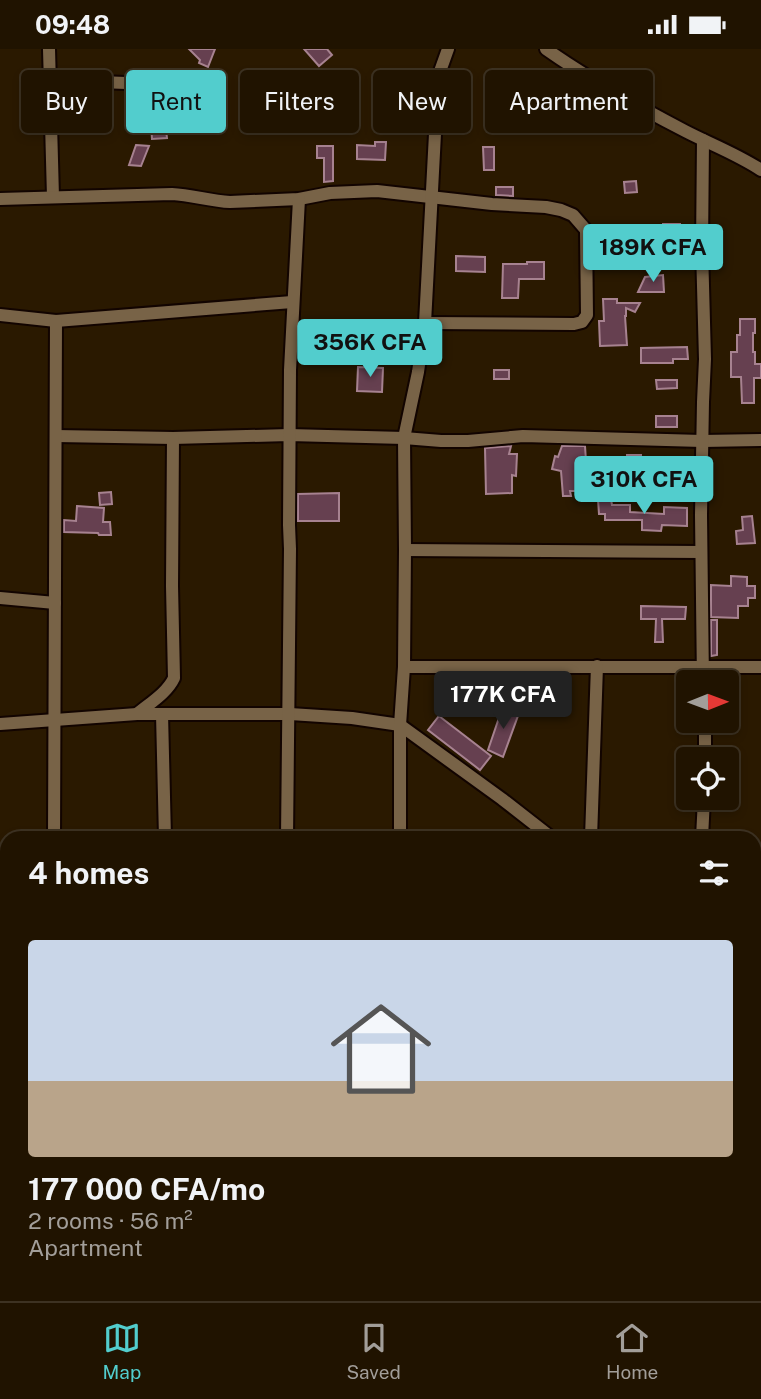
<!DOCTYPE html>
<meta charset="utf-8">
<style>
:root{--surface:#201300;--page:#281c0a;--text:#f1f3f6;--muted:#a29e99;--line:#3d3222;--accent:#52cdcd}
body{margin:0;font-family:"Public Sans",sans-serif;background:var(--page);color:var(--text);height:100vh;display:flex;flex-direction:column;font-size:26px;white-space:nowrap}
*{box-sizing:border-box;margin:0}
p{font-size:23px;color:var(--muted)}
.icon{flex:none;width:38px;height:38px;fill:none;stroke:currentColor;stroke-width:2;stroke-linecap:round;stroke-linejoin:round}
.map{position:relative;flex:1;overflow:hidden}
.sheet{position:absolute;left:0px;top:782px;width:761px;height:471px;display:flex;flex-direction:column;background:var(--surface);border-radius:21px 21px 0 0;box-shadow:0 4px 10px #0003,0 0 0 2px var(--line)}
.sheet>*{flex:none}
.guide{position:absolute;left:21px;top:21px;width:719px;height:63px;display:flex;gap:14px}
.needle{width:46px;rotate:89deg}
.controls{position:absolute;left:676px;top:621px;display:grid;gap:14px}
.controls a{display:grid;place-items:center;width:63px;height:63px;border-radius:7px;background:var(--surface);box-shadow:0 4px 10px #0003,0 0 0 2px var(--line);font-size:35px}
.price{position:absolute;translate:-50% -60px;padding:0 16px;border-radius:7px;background:var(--accent);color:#111;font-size:23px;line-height:46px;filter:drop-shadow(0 2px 4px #0008)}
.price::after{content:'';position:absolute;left:50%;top:42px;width:21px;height:16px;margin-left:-10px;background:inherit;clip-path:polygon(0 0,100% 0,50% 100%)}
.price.on{background:#222;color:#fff}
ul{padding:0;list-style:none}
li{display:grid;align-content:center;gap:14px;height:371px;padding:0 28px}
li+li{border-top:2px solid var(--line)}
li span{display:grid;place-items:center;height:217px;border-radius:7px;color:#555}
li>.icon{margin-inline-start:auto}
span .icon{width:126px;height:126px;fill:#fffc;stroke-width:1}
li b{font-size:30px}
h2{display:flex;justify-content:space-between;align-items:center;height:84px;padding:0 28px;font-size:30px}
.chip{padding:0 24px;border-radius:7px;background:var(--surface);box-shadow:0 4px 10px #0003,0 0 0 2px var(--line);font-size:24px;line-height:63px}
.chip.on{background:var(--accent);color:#111}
.status{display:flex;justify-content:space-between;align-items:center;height:49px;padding:0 35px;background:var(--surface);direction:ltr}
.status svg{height:19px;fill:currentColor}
.tabs{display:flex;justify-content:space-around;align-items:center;height:98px;border-top:2px solid var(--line);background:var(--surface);font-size:19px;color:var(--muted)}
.tabs a{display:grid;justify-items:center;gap:4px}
.tabs .on{color:var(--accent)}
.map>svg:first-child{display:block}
.building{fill:#664050;stroke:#a78290;stroke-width:2}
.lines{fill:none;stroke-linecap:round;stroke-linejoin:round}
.minor-casing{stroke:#120400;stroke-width:16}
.minor{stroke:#786347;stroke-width:12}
</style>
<div class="status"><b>09:48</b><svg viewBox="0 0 49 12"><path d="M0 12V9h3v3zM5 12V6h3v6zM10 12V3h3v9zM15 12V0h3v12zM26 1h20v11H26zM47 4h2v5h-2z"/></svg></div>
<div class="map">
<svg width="761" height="1252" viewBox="0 0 761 1252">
<rect width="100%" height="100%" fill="#2a1900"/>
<!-- building -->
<g class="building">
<polygon points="189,0 215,0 208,18 199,14 200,11"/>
<polygon points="304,0 327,0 332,6 319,17"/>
<polygon points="149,44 164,44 165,63 173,63 173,80 166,81 167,89 152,90"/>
<polygon points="375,93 386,93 385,111 357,110 357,96 375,97"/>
<polygon points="136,96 149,97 141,117 129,116"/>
<polygon points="317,97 333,97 333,132 324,133 324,109 317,109"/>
<polygon points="483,98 494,98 494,121 484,121"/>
<polygon points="636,132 637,143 625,144 624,133"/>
<polygon points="496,138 513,138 513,147 496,146"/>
<rect x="663" y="175" width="17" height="23"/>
<rect x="608" y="205" width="20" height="13"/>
<polygon points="456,207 485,208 485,223 456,222"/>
<polygon points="527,213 544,213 544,230 519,230 518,249 502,249 503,215 527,215"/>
<polygon points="663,226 664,243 638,243 645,228"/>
<polygon points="603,250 617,250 617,254 640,254 635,263 626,259 626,267 625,267 627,296 600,297 599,272 604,272"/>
<polygon points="740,270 755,270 755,284 753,284 753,303 755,303 755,315 761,315 761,329 754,329 754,354 742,354 741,328 731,328 731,303 737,303 737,286 740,286"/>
<polygon points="687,298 688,310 673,310 673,314 641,314 641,299"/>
<polygon points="358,318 383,319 382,343 357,342"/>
<rect x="494" y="321" width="15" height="9"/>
<polygon points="656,331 677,331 677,339 657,340"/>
<rect x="656" y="367" width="21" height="11"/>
<polygon points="511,397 509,405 517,405 516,427 512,426 512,444 486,445 485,399"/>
<polygon points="562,397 585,397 586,412 604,412 604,442 570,442 571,447 563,447 561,422 552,420 555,407 558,408"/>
<polygon points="627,406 641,406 640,439 627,439"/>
<polygon points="111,443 112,455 100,456 99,444"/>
<polygon points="339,444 339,472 298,472 298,445"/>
<polygon points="611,450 612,456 630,456 630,463 664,465 664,458 687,459 687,477 662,476 661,482 642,481 642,471 605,471 605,465 599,465 598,451"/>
<polygon points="77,457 104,459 103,473 110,473 111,486 99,486 98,484 64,483 64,471 76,472"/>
<polygon points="752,467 755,494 737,495 736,482 743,481 742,468"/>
<polygon points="731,527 747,528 747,537 755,537 755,549 748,549 748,557 738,557 738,569 711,568 711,536 731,537"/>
<polygon points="641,557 686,558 685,570 662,570 663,593 655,593 656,570 641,570"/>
<polygon points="711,571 717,571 717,606 711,607"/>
<polygon points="439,627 518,628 518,643 439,643"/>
<polygon points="503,657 519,664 503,708 488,701"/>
<polygon points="439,667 491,707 480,721 428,681"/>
</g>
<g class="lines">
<defs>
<g id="minor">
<polyline points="49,0 53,148"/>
<path d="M546 0C590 31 637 57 685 82 710 95 737 105 761 121"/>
<polyline points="50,31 176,36"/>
<path d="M0 150 172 145C192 146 210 152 230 153L299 150 330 144 377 142 492 155 546 158 561 161 573 166 586 181 587 266 582 273 574 275 425 274"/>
<polyline points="0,266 56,272 292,253"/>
<polyline points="56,387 173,389 289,386 404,389 441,392 468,392 523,387 702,392 761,391"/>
<polyline points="405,501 701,503"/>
<polyline points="0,549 55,554"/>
<polyline points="404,618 761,618"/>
<polyline points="703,634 701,466 703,353 705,310 702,200 703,91"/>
<path d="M137 665C150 654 167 644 174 629L172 537 173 389"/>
<polyline points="162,665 165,789"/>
<polyline points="705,672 705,710"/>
<polyline points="0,675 137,665 290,665 352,669 400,676 502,750 552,789"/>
<polyline points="54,789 56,272"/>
<polyline points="287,789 290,500 289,476 290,321 299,150"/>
<polyline points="400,789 400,676 404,618 405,501 404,389 418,323 425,274 438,28 448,0"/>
<polyline points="591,789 597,617"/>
<polyline points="702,789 704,749"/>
<polyline points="0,920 7,920"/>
<polyline points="754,961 761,965"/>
<polyline points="0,1040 7,1040"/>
<polyline points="0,1157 7,1157"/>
<polyline points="754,1158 761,1159"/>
<polyline points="586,1246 586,1252"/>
<polyline points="47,1252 47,1246"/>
<polyline points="369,1252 369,1246"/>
</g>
</defs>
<!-- minor casing -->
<use href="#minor" class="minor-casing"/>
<!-- minor -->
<use href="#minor" class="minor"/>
</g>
</svg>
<div class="controls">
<a><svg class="needle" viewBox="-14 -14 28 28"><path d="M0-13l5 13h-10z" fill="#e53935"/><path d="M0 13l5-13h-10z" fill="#a29e99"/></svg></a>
<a><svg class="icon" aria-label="locate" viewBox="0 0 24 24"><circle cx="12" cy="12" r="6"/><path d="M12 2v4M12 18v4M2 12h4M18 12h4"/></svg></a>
</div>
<b class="price" style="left:653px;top:235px">189K CFA</b>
<b class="price" style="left:370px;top:330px">356K CFA</b>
<b class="price" style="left:644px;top:467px">310K CFA</b>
<b class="price on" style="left:503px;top:682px">177K CFA</b>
<div class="guide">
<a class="chip">Buy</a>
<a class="chip on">Rent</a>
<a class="chip">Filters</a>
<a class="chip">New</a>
<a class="chip">Apartment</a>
</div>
<section class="sheet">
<h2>4 homes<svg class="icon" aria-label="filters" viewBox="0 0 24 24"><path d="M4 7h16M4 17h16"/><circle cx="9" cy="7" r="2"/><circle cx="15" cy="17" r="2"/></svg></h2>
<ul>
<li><span style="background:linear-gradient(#c9d6e8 65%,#b9a48a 0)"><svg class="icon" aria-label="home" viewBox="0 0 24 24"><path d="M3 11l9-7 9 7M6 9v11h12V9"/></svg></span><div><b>177 000 CFA/mo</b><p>2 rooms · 56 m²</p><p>Apartment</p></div></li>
</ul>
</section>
</div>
<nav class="tabs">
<a class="on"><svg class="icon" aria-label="map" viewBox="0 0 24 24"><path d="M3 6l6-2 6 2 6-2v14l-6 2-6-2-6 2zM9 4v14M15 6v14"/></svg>Map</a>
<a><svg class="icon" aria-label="saved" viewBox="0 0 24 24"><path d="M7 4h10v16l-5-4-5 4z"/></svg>Saved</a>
<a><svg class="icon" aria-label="home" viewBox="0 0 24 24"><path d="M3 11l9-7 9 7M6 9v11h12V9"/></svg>Home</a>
</nav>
